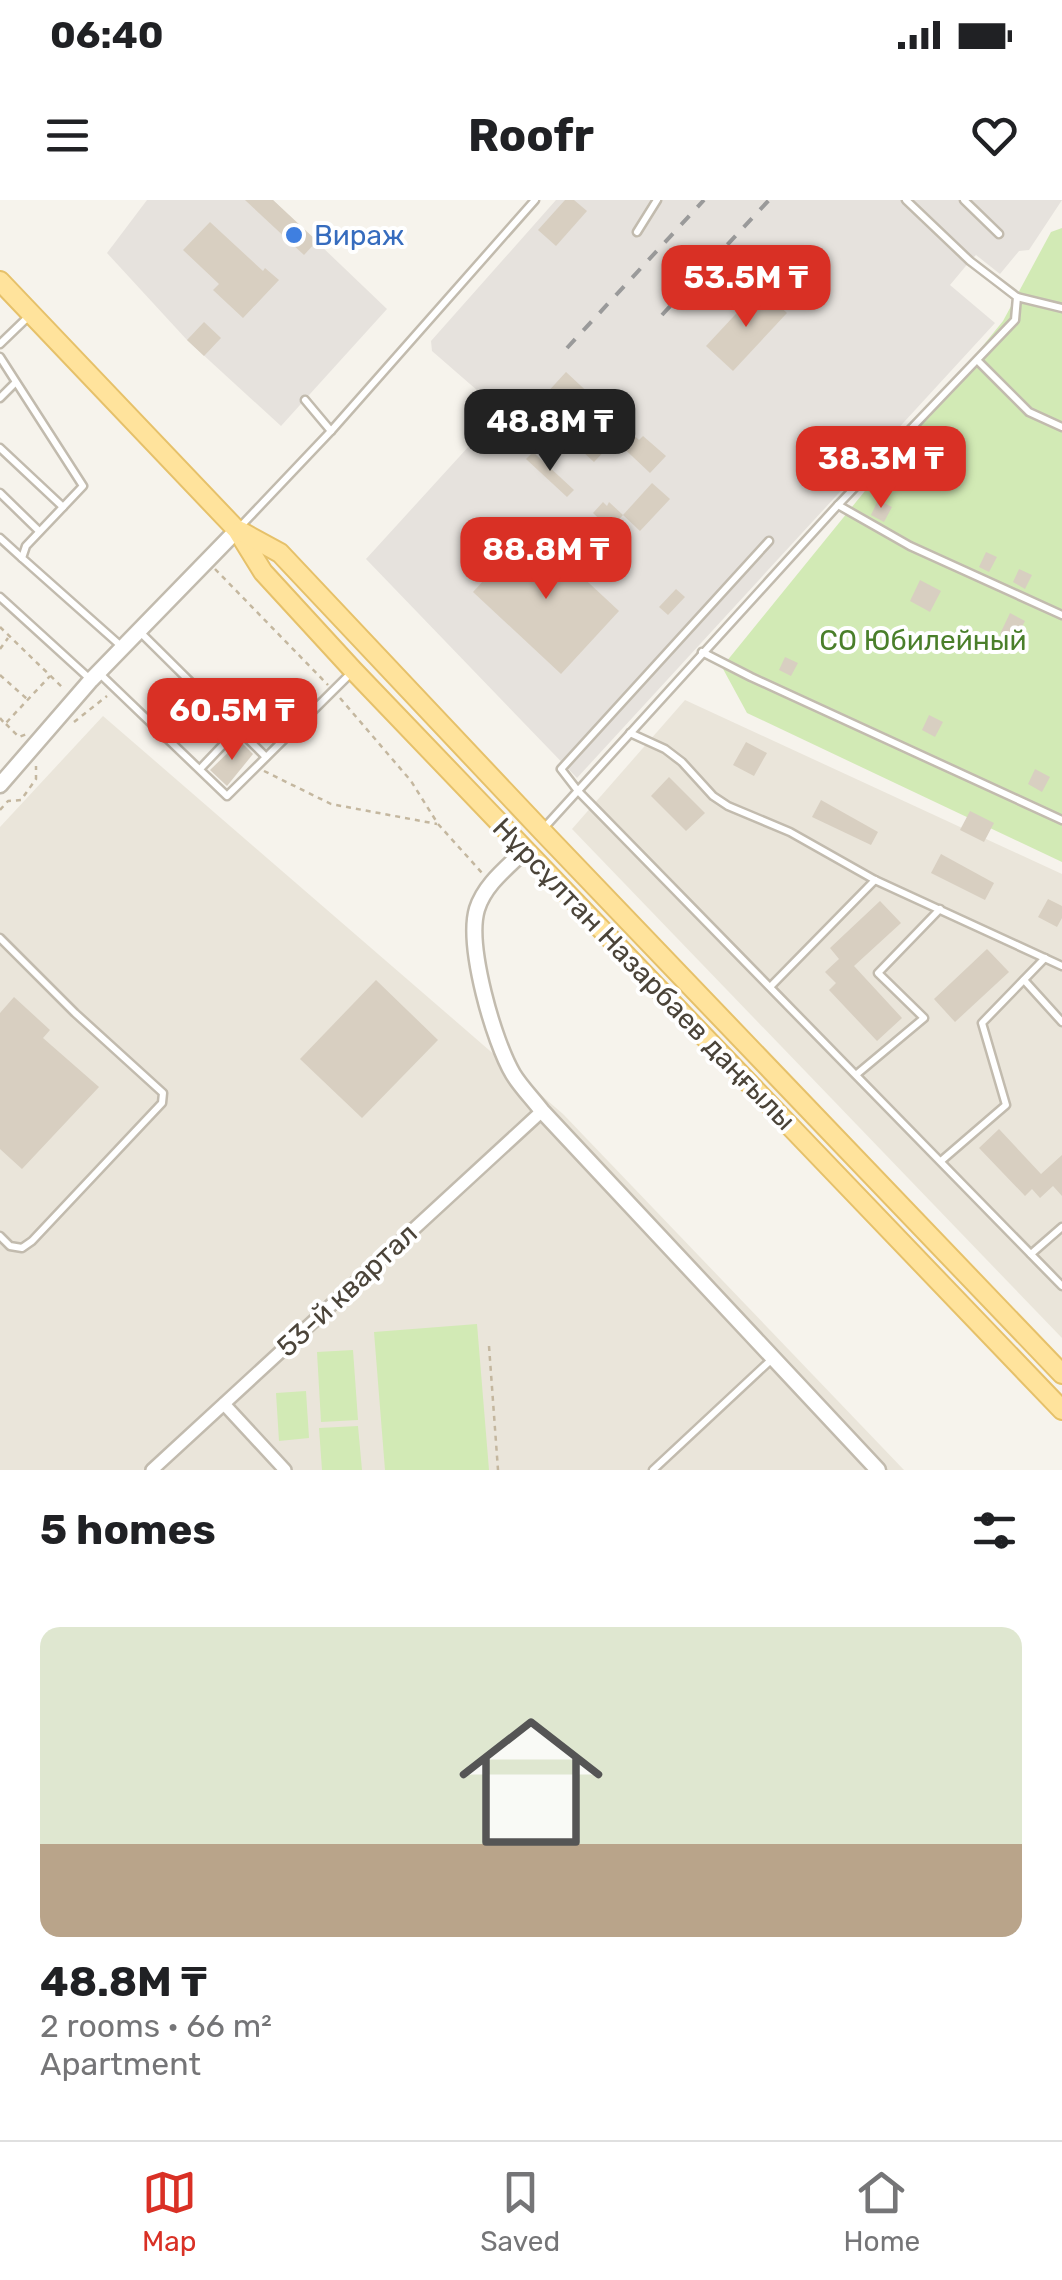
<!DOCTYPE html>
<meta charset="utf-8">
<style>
:root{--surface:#fff;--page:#f6f6f6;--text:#202124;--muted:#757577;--line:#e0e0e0;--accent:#d93025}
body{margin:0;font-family:Rubik,sans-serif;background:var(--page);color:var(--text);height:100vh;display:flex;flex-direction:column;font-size:38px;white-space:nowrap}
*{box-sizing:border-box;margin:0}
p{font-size:32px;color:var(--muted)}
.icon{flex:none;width:55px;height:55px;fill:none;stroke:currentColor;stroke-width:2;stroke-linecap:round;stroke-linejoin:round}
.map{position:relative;height:1270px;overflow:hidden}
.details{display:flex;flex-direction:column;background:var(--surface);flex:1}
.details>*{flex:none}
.price{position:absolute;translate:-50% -85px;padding:0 22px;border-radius:20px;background:var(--accent);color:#fff;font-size:32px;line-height:65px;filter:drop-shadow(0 2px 5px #0008)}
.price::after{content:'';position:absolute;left:50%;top:60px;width:30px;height:22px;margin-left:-15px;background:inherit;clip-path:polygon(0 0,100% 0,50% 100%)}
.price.current{background:#222;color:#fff}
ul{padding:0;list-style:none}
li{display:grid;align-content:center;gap:20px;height:530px;padding:0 40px}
li span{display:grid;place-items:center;height:310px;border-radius:20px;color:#555}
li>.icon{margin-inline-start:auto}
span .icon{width:180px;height:180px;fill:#fffc;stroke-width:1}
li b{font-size:42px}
h2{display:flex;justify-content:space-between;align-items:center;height:120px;padding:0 40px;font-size:42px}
.status{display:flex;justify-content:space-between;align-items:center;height:70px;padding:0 50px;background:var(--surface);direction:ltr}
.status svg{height:28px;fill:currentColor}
header{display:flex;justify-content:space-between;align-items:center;height:130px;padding:0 40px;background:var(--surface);font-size:45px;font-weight:700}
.menu{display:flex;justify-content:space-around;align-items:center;height:140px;border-top:2px solid var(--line);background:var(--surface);font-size:28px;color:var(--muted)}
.menu a{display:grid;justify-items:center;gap:5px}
.menu .current{color:var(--accent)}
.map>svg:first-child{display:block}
.residential{fill:#eae5da}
.industrial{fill:#e6e2dd}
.green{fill:#d2eab5}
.building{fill:#d8cfc1}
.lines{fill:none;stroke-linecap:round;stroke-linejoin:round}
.service-casing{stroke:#c2bbae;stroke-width:11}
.minor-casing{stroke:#c2bbae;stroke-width:16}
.tertiary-casing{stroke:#c2bbae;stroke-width:19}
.primary-casing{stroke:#e6c16a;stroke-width:22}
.path{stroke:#c4b79f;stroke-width:2.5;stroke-dasharray:5 5;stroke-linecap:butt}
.service{stroke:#fff;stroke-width:6}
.minor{stroke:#fff;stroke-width:11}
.tertiary{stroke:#fff;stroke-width:14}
.primary{stroke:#ffe39c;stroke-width:18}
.rail{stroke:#9a9a9a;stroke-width:4;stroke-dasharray:12 12;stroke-linecap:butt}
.shop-dot{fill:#3f7fe0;stroke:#fff;stroke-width:4}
.labels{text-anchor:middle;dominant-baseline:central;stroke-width:8;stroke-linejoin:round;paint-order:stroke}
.shop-label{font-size:28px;fill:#366cbe;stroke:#fff;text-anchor:start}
.park-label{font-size:28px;fill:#4a7f2a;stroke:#fff}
.street-label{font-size:28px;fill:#4b4439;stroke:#fff}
</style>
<div class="status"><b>06:40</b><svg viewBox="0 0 49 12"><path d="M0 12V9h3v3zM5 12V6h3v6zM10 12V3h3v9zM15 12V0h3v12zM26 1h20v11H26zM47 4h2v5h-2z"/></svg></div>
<header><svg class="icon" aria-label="menu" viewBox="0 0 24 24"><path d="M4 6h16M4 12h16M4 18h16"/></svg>Roofr<svg class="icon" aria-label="heart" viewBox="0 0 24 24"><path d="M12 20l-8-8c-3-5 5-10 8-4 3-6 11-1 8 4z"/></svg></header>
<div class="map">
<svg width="1062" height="1270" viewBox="0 0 1062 1270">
<rect width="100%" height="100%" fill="#f6f3ec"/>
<!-- residential -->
<g class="residential">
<polygon points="685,500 1062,674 1062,1138 572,629"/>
<polygon points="103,516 563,914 904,1270 0,1270 0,627"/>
</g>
<!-- industrial -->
<g class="industrial">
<polygon points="147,0 273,0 387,109 281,226 187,140 107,53"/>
<polygon points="556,0 1062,0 1029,50 1019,51 1000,74 976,55 970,61 950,85 995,123 577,578 366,359 501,211 432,151 431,141"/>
</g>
<!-- green -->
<g class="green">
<polygon points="1062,28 1062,662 747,513 722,467 1003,121 1051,32"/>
<polygon points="477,1124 489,1270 385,1270 374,1132"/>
<polygon points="353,1150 358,1220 321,1222 317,1152"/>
<polygon points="306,1191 309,1238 279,1241 276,1193"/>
<polygon points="358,1226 362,1270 322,1270 319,1228"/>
</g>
<!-- building -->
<g class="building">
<polygon points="245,0 273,0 317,41 304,55"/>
<polygon points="565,0 574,0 587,11 556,46 538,30"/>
<polygon points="210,22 263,71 265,68 279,80 243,118 213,90 219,84 183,50"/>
<polygon points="760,88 787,113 733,171 706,146"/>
<polygon points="204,122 221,138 204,156 187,140"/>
<polygon points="566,172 639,240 643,236 666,256 650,273 615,240 594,262 534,207"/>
<polygon points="533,252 574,290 567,297 526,259"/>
<polygon points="921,256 935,263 929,275 915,268"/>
<polygon points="652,283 670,299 640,331 623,315"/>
<polygon points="878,300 892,307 884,322 871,315"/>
<polygon points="603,302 607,306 609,302 623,315 610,329 593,313"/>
<polygon points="531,329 619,411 561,474 473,392"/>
<polygon points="986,352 997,357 989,372 979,367"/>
<polygon points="1019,369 1032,375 1025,389 1013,382"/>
<polygon points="920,380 941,391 930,412 910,401"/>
<polygon points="676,389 685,397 668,415 659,407"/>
<polygon points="1010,413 1025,421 1014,442 1000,434"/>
<polygon points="785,457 798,463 791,476 779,470"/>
<polygon points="929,515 943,522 935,537 922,530"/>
<polygon points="240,541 253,554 227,586 210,570"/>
<polygon points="746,542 767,553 754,576 733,565"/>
<polygon points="1035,569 1050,577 1042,592 1028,584"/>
<polygon points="669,577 705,613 686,631 651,596"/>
<polygon points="821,600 878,632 871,645 812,617"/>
<polygon points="970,611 994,623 984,642 960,630"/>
<polygon points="941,654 994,683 985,700 931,673"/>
<polygon points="1048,699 1062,706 1062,718 1057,727 1038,717"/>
<polygon points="880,701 901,723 854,766 902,818 877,841 829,790 836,783 825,772 839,759 830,748"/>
<polygon points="987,749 1009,772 955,822 934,799"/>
<polygon points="376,780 438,840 362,918 300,859"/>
<polygon points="14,797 50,830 43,838 99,887 22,969 0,949 0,813"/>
<polygon points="999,929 1041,974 1062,955 1062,996 1053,986 1040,998 1032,989 1025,996 979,948"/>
</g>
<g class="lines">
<defs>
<g id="service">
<polyline points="964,0 999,34"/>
<polyline points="637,32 657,0"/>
<polyline points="1017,97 1062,108"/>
<polyline points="0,144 28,117"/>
<polyline points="0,157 83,286 26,346 22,358 121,446"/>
<polyline points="978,161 1029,212 1062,227"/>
<polyline points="0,198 15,183"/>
<polyline points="305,200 331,231"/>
<polyline points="0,248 63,307"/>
<polyline points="0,293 39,331"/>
<polyline points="838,305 910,346 1062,415"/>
<polyline points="238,329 331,231 535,0"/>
<polyline points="0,338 22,358"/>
<polyline points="769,341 561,569 578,591 1062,1086"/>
<polyline points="0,397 90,479"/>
<polyline points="139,431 266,557"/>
<polyline points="702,452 751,477 1062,620"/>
<polyline points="99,473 227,596 352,472"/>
<polyline points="630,533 665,549 682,562 713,596 728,606 790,632 875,680 1062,766"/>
<polyline points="200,569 238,529"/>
<polyline points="544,628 838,305 1015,120 1017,97 970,61 906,0"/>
<polyline points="0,738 75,813 163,893 162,903 32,1041 22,1048 10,1046 0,1036"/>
<polyline points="1024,780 1062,822"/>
<polyline points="771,786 875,680"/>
<polyline points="857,874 924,818 878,773 940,709"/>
<polyline points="941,961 1006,905 982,823 1045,758"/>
<polyline points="1031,1054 1062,1027"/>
<polyline points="653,1270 772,1159"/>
</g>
<g id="minor">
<polyline points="224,1204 285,1270"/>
<polyline points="152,1270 542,911"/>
</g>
<g id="tertiary">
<polyline points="0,585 91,480 237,330"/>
<path d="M525 650C507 668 485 684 477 709 466 746 494 842 513 874 521 887 533 899 542 911L878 1270"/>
</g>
<g id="primary">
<polyline points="0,81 237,330 263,372 353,470 1062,1210"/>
<polyline points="240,331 280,353 542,631 1062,1174"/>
</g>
</defs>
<!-- service casing -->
<use href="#service" class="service-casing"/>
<!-- minor casing -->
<use href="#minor" class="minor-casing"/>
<!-- tertiary casing -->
<use href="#tertiary" class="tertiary-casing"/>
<!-- primary casing -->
<use href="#primary" class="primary-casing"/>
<!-- path -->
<g class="path">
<polyline points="215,369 328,485"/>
<polyline points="0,427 63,488"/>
<polyline points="0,449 8,438"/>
<polyline points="0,475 27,499"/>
<polyline points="340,498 411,581 438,624 483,674"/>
<polyline points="0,518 5,524 50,476"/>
<polyline points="74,522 107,496"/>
<polyline points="6,524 19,537 27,534"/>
<polyline points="264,571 331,604 437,624"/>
<polyline points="0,610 8,601 21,600 36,579 36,566"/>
<polyline points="489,1146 498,1270"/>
</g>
<!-- service -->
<use href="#service" class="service"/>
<!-- minor -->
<use href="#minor" class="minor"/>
<!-- tertiary -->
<use href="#tertiary" class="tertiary"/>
<!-- primary -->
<use href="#primary" class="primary"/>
<!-- rail -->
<g class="rail">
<polyline points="662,115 769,0"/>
<polyline points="567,148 704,0"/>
</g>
</g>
<!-- markers -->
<circle class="shop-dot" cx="294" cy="35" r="10"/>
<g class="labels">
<!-- shop labels -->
<g class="shop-label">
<text x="314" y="35">Вираж</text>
</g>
<!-- park labels -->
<g class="park-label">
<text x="923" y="440">СО Юбилейный</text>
</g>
<!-- street labels -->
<g class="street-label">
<text transform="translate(644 774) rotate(46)">Нұрсұлтан Назарбаев даңғылы</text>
<text transform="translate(347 1090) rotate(-43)">53-й квартал</text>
</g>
</g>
</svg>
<b class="price" style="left:746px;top:130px">53.5M ₸</b>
<b class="price current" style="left:550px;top:274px">48.8M ₸</b>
<b class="price" style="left:881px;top:311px">38.3M ₸</b>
<b class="price" style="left:546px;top:402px">88.8M ₸</b>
<b class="price" style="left:232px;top:563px">60.5M ₸</b>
</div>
<section class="details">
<h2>5 homes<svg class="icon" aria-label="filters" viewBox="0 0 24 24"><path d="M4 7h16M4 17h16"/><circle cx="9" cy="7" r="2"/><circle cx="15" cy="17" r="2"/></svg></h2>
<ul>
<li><span style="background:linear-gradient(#dfe7d0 70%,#b9a48a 0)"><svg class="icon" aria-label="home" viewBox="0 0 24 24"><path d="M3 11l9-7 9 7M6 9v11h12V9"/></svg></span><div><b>48.8M ₸</b><p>2 rooms · 66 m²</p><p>Apartment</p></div></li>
</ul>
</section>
<nav class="menu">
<a class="current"><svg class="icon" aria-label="map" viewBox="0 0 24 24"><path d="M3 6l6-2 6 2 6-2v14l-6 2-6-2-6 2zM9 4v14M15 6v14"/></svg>Map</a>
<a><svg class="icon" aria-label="saved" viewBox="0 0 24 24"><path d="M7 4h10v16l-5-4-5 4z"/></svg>Saved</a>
<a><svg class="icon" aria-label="home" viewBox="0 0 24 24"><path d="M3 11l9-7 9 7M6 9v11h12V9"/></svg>Home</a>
</nav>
